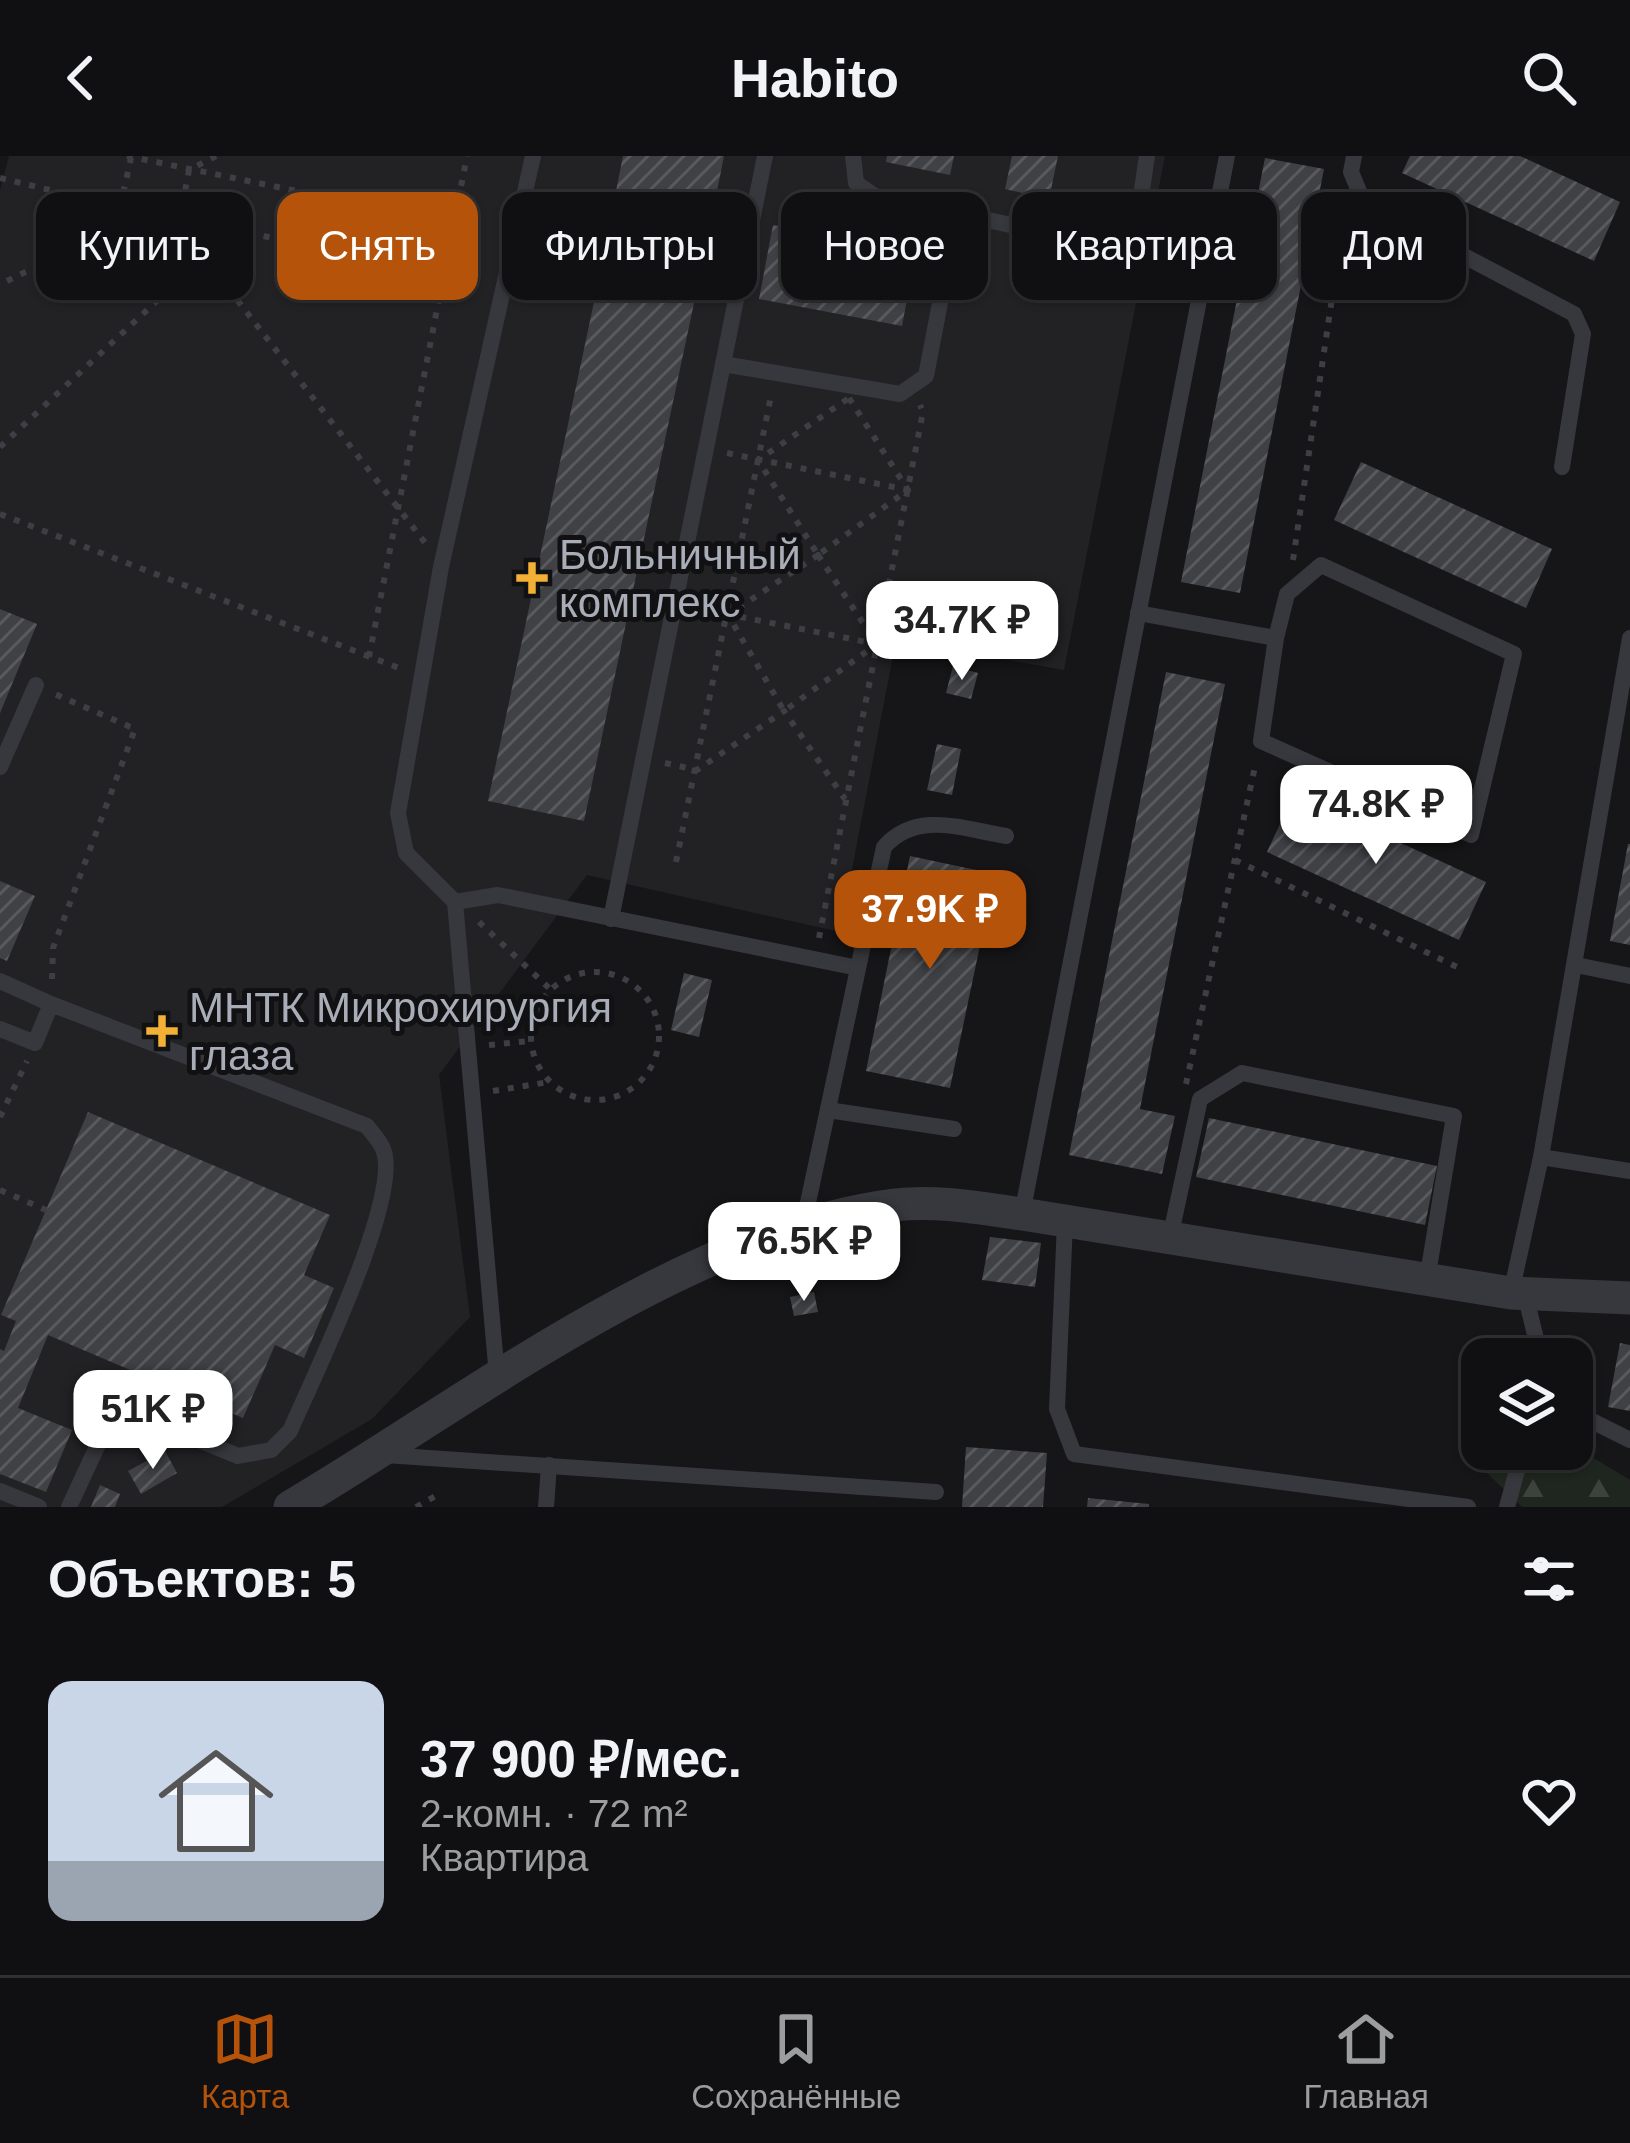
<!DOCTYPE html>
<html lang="ru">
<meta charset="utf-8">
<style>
:root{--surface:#101012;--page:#1e1e20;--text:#f1f3f6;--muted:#9c9d9f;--line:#303032;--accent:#b45309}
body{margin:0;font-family:Helvetica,sans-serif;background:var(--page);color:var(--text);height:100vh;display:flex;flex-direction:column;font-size:45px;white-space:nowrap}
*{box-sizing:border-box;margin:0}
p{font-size:39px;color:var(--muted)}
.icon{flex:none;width:66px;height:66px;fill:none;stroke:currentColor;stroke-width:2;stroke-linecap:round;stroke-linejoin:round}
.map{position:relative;height:1351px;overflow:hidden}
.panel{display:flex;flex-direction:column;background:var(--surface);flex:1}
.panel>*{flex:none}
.guide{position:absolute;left:36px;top:36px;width:1560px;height:108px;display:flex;gap:24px}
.buttons{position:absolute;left:1461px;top:1182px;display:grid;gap:24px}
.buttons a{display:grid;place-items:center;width:132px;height:132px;border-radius:24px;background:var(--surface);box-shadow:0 3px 9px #0004,0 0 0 3px var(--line);font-size:60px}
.price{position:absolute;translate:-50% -102px;padding:0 27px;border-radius:24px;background:#fff;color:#222;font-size:39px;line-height:78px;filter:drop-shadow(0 3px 6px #0008)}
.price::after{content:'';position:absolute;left:50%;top:72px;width:36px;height:27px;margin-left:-18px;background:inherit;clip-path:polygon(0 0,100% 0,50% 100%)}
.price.active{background:var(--accent);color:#fff}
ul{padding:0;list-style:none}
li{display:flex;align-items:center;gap:36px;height:300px;padding:0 48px}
li span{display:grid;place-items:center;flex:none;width:336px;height:240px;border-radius:24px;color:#555}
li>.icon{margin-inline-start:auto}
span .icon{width:144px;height:144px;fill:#fffc;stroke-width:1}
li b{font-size:51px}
h2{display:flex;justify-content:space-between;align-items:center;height:144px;padding:0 48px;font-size:51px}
.chip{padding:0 42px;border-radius:24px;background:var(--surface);box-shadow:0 3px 9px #0004,0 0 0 3px var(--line);font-size:42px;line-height:108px}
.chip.active{background:var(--accent);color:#fff}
header{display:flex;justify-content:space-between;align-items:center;height:156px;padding:0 48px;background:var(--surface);font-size:54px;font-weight:700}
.menu{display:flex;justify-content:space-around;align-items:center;height:168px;border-top:3px solid var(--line);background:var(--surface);font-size:33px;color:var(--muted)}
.menu a{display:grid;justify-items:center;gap:6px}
.menu .active{color:var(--accent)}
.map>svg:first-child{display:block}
.built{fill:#222225}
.forest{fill:url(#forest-firs)}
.building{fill:url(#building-hatch)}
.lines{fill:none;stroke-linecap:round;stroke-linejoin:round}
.path{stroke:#3d3f44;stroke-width:6;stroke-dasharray:6 9;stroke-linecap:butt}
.lane{stroke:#37383d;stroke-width:16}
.street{stroke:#37383d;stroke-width:33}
.poi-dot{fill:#f2b134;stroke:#111113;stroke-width:4.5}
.labels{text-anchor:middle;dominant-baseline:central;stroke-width:10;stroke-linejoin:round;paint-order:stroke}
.poi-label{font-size:42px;fill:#a8adb8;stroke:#111113;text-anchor:start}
</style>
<header><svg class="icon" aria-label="back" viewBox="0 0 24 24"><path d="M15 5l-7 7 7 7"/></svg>Habito<svg class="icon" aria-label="search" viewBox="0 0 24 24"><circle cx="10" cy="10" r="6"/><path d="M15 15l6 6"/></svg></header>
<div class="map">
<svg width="1630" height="1351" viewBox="0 0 1630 1351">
<defs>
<pattern id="forest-firs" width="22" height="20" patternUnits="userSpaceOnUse" patternTransform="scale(3)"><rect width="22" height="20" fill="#1e261f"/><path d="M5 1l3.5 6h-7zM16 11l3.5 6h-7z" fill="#3c433d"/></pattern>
<pattern id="building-hatch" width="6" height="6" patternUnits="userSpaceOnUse" patternTransform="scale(3)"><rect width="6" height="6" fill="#404145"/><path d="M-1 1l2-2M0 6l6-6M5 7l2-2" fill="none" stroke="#595a5e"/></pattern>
</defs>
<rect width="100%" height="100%" fill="#161618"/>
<!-- built -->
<polygon class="built" points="9,0 1165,0 1064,514 896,484 840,776 587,719 439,919 470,1161 372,1263 222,1351 0,1351 0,34"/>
<!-- forest -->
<polygon class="forest" points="1572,1289 1630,1324 1630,1351 1522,1351 1478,1308 1491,1293"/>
<!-- building -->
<g class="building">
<polygon points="623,0 724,0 712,60 683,54 667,127 697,133 584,665 488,645 601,113 617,117 632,44 615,40"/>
<polygon points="887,0 954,0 950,19 886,6"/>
<polygon points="1012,0 1058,0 1049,43 1005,33"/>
<polygon points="1410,0 1520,0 1620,46 1594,105 1402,17"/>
<polygon points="1265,2 1324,13 1240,437 1181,426"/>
<polygon points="773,69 916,96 902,170 759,143"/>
<polygon points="1361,306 1552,393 1526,452 1334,364"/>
<polygon points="0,453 37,468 0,557"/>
<polygon points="953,510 978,517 971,543 946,537"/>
<polygon points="1166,516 1225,528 1140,953 1175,960 1162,1018 1069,999"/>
<polygon points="937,588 961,593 952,639 927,634"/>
<polygon points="1294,638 1486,726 1459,784 1267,696"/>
<polygon points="1628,688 1630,688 1630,789 1610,785"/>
<polygon points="910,700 995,718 950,932 866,915"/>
<polygon points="0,725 35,740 7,805 0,802"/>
<polygon points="684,817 712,824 699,881 671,874"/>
<polygon points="88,956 330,1059 304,1119 334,1132 304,1202 275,1189 243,1262 48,1179 18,1252 72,1274 46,1336 0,1318 0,1193 4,1195 16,1165 1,1159"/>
<polygon points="1209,962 1437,1010 1425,1069 1196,1021"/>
<polygon points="990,1081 1041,1087 1035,1131 982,1124"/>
<polygon points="814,1136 818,1156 794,1160 790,1141"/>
<polygon points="1620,1187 1630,1189 1630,1255 1608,1251"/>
<polygon points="966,1291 1047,1297 1043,1351 962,1351"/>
<polygon points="165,1295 177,1317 141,1338 128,1315"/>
<polygon points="100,1329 120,1338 115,1351 91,1351"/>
<polygon points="1088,1342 1149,1348 1149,1351 1087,1351"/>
</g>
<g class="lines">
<!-- path -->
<g class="path">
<polyline points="127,0 452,67"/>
<polyline points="216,0 189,14 180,63 204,101 426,388"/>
<polyline points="0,22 145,57 443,115"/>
<polyline points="120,51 131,2"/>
<polyline points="7,125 144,58"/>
<polygon points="849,242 908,334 818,399 758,304"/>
<polyline points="0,291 204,101"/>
<polyline points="727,297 908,334"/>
<polyline points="0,358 399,512"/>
<polygon points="818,399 877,488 784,555 728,459"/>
<polyline points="1293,404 1345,55"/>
<polyline points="696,452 877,488"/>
<polyline points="369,501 467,0"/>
<polyline points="665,607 697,614 784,555 845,643"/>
<polyline points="1235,704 1457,811"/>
<polyline points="676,706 771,240"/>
<polyline points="479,766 550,833"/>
<polyline points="819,782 923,256 920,249"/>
<circle cx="595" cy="880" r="64"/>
<polyline points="52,823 53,792 135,573 55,538"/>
<polyline points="489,889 529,885"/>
<polyline points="1186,928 1256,606"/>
<polyline points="493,935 549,926"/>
<polyline points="0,961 27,905"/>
<polyline points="0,1034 46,1054"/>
<polyline points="416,1351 441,1337"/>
</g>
<!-- lane -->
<g class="lane">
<path d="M853 0 856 27 875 40 1095 87C1141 87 1141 35 1147 0"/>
<polyline points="1354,0 1351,16 1364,47 1574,158 1583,178 1562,311"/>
<polyline points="1109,87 1206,105"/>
<polyline points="723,208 900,238 926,220 948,105"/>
<polyline points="1138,457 1276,482 1287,438 1321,409 1514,498 1471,679 1261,585 1276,482"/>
<polyline points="0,611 36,529"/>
<polyline points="455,746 498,739 858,812"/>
<polyline points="611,763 765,0"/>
<polyline points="1576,809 1630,820"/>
<polyline points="0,825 51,848"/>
<path d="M0 873 35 887 51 848 367 970C372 977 380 985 383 993 403 1039 312 1224 290 1275L271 1294 238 1300 116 1250 69 1351"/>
<polyline points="828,954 954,973"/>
<polyline points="1541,1001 1630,1015"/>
<polyline points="1022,1058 1227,0"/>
<polyline points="1065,1066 1057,1253 1074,1298 1468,1351"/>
<path d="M803 1070 884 691C917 654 962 673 1006 680"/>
<polyline points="1170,1082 1200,943 1242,917 1454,960 1427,1124"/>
<polyline points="1511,1137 1541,1001 1630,482"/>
<polyline points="1525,1138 1541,1203"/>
<polyline points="497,1220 455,746 406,697 398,657 441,411 533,0"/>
<polyline points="1572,1245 1588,1263 1630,1284"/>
<polyline points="385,1299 936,1336"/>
<polyline points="0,1335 39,1351"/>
<polyline points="546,1351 549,1309"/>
<polyline points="1507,1351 1523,1293"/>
</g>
<!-- street -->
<path class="street" d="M290 1351C469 1245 685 1076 894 1049 937 1044 979 1052 1022 1058L1511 1137 1630 1142"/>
</g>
<!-- markers -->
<g class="poi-dot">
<path d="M526 404h12v12h12v12h-12v12h-12v-12h-12v-12h12z"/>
<path d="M156 857h12v12h12v12h-12v12h-12v-12h-12v-12h12z"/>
</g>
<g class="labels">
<!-- poi labels -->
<g class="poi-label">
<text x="559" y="398">Больничный<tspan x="559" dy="48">комплекс</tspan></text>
<text x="189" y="851">МНТК Микрохирургия<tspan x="189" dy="48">глаза</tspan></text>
</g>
</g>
</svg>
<div class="buttons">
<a><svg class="icon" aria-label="layers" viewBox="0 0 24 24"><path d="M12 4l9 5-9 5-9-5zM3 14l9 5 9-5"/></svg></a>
</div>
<b class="price" style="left:962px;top:527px">34.7K ₽</b>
<b class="price" style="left:1376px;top:711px">74.8K ₽</b>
<b class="price active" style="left:930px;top:816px">37.9K ₽</b>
<b class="price" style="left:804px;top:1148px">76.5K ₽</b>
<b class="price" style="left:153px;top:1316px">51K ₽</b>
<div class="guide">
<a class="chip">Купить</a>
<a class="chip active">Снять</a>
<a class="chip">Фильтры</a>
<a class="chip">Новое</a>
<a class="chip">Квартира</a>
<a class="chip">Дом</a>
</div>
</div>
<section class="panel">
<h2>Объектов: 5<svg class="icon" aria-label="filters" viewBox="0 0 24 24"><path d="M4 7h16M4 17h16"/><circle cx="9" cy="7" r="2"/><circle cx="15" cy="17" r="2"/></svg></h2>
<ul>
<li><span style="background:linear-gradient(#c9d6e8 75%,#9aa5b1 0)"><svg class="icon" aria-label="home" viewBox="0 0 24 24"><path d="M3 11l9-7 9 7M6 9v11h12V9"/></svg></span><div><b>37 900 ₽/мес.</b><p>2-комн. · 72 m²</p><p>Квартира</p></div><svg class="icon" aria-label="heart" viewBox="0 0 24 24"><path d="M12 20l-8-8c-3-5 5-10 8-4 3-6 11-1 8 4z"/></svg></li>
</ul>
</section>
<nav class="menu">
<a class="active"><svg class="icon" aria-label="map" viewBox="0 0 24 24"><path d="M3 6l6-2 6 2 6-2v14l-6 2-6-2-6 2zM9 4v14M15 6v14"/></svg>Карта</a>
<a><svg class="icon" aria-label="saved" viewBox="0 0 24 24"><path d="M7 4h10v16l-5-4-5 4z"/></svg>Сохранённые</a>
<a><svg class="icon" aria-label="home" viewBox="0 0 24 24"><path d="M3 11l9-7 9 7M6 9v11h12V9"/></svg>Главная</a>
</nav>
